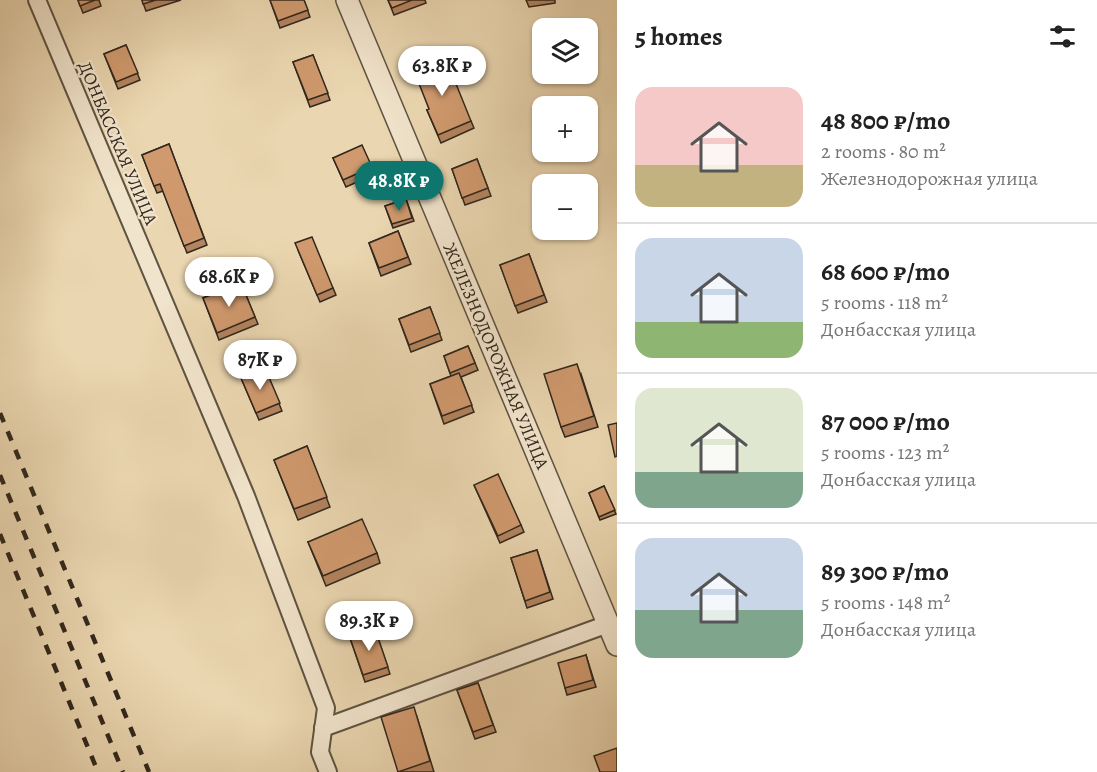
<!DOCTYPE html>
<meta charset="utf-8">
<style>
:root{--surface:#fff;--page:#f2f2f2;--text:#222;--muted:#767676;--line:#e0e0e0;--accent:#0f766e}
body{margin:0;font-family:Alegreya,serif;background:var(--page);color:var(--text);height:100vh;display:flex;flex-direction:column;font-size:22px;white-space:nowrap}
*{box-sizing:border-box;margin:0}
p{font-size:20px;color:var(--muted)}
.icon{flex:none;width:33px;height:33px;fill:none;stroke:currentColor;stroke-width:2;stroke-linecap:round;stroke-linejoin:round}
.map{position:relative;flex:1;overflow:hidden}
.details{display:flex;flex-direction:column;background:var(--surface);width:480px}
.details>*{flex:none}
.tools{position:absolute;left:532px;top:18px;display:grid;gap:12px}
.tools a{display:grid;place-items:center;width:66px;height:66px;border-radius:12px;background:var(--surface);box-shadow:0 2px 4px #0004;font-size:30px}
.price{position:absolute;translate:-50% -51px;padding:0 14px;border-radius:21px;background:#fff;color:#222;font-size:20px;line-height:39px;filter:drop-shadow(0 2px 3px #0008)}
.price::after{content:'';position:absolute;left:50%;top:36px;width:18px;height:14px;margin-left:-9px;background:inherit;clip-path:polygon(0 0,100% 0,50% 100%)}
.price.on{background:var(--accent);color:#fff}
ul{padding:0;list-style:none}
li{display:flex;align-items:center;gap:18px;height:150px;padding:0 18px}
li+li{border-top:2px solid var(--line)}
li span{display:grid;place-items:center;flex:none;width:168px;height:120px;border-radius:18px;color:#555}
li>.icon{margin-inline-start:auto}
span .icon{width:72px;height:72px;fill:#fffc;stroke-width:1}
li b{font-size:26px}
h2{display:flex;justify-content:space-between;align-items:center;height:72px;padding:0 18px;font-size:26px}
main{display:flex;flex:1;min-height:0}
.map>svg:first-child{display:block}
.lines{fill:none;stroke-linecap:round;stroke-linejoin:round}
.minor-casing{stroke:#5f5341;stroke-width:20}
.tertiary-casing{stroke:#5f5341;stroke-width:24}
.minor{stroke:#f1e4cc;stroke-width:16}
.tertiary{stroke:#f1e4cc;stroke-width:21}
.rail{stroke:#31271c;stroke-width:4.5;stroke-dasharray:10 10;stroke-linecap:butt}
.wall{fill:#b3845f;stroke:#31271c;stroke-width:1.5}
.building{fill:#d0996e;stroke:#31271c;stroke-width:1.5}
.labels{text-anchor:middle;dominant-baseline:central;stroke-width:4.5;stroke-linejoin:round;paint-order:stroke}
.street-label{font-size:18px;fill:#31271c;stroke:#f1e4cc}
</style>
<main>
<div class="map">
<svg width="617" height="772" viewBox="0 0 617 772">
<rect width="100%" height="100%" fill="#ead6b0"/>
<filter id="stains"><feTurbulence type="fractalNoise" baseFrequency=".00333" numOctaves="4"/><feColorMatrix values="0 0 0 0 .2 0 0 0 0 .09 0 0 0 0 .02 0 0 0 .5 -.17"/></filter>
<radialGradient id="worn" r=".72"><stop offset=".6" stop-color="#630" stop-opacity="0"/><stop offset="1" stop-color="#630" stop-opacity=".3"/></radialGradient>
<g class="lines">
<defs>
<g id="minor">
<polyline points="37,0 246,496 326,708 320,752 328,772"/>
<polyline points="323,728 608,624"/>
</g>
<polyline id="tertiary" points="347,0 617,645"/>
</defs>
<!-- minor casing -->
<use href="#minor" class="minor-casing"/>
<!-- tertiary casing -->
<use href="#tertiary" class="tertiary-casing"/>
<!-- minor -->
<use href="#minor" class="minor"/>
<!-- tertiary -->
<use href="#tertiary" class="tertiary"/>
<!-- rail -->
<g class="rail">
<polyline points="0,413 149,772"/>
<polyline points="0,475 123,772"/>
<polyline points="0,534 98,772"/>
</g>
</g>
<!-- wall -->
<g class="wall">
<polygon points="78,0 99,0 101,6 83,13"/>
<polygon points="142,0 181,0 146,11"/>
<polygon points="270,0 304,0 310,17 280,28"/>
<polygon points="388,0 425,0 426,3 394,15"/>
<polygon points="526,0 555,0 555,3 529,7"/>
<polygon points="126,45 140,80 118,89 104,54"/>
<polygon points="313,55 330,100 310,107 293,62"/>
<polygon points="427,110 471,121 474,128 441,143"/>
<polygon points="169,144 207,245 187,253 163,191 157,193 142,155"/>
<polygon points="333,158 372,167 375,174 346,187"/>
<polygon points="477,159 491,196 465,205 452,169"/>
<polygon points="406,199 414,221 393,228 385,206"/>
<polygon points="398,231 411,264 381,276 369,243"/>
<polygon points="298,250 333,288 336,295 320,302"/>
<polygon points="529,254 547,302 518,313 500,265"/>
<polygon points="241,283 258,324 219,340 203,298"/>
<polygon points="430,307 442,340 411,352 399,319"/>
<polygon points="468,346 478,370 461,377 474,412 444,424 430,384 451,376 444,356"/>
<polygon points="265,368 282,411 259,420 241,378"/>
<polygon points="581,374 598,427 565,437 561,427"/>
<polygon points="307,446 330,507 298,520 274,460"/>
<polygon points="474,485 521,525 524,532 500,543"/>
<polygon points="604,486 616,514 600,520 589,493"/>
<polygon points="308,542 377,553 380,563 326,586"/>
<polygon points="537,550 553,599 527,608 511,558"/>
<polygon points="375,629 390,674 365,682 350,638"/>
<polygon points="586,655 596,687 567,695 565,688"/>
<polygon points="478,683 496,732 475,739 457,690"/>
<polygon points="417,717 434,772 398,772"/>
</g>
<!-- building -->
<g class="building">
<polygon points="78,0 95,0 80,6"/>
<polygon points="142,0 156,0 143,4"/>
<polygon points="270,0 304,0 308,10 278,21"/>
<polygon points="388,0 412,0 392,8"/>
<polygon points="126,45 138,73 116,82 104,54"/>
<polygon points="313,55 328,93 308,100 293,62"/>
<polygon points="446,59 471,121 438,135 427,110 429,109 414,71"/>
<polygon points="169,144 204,238 184,246 160,184 154,186 142,155"/>
<polygon points="362,145 372,167 343,180 333,158"/>
<polygon points="477,159 488,188 462,198 452,169"/>
<polygon points="406,199 412,218 392,224 385,206"/>
<polygon points="398,231 408,257 379,268 369,243"/>
<polygon points="312,237 333,288 317,295 295,243"/>
<polygon points="529,254 544,295 515,306 500,265"/>
<polygon points="241,283 255,317 217,333 203,298"/>
<polygon points="430,307 440,333 409,345 399,319"/>
<polygon points="468,346 475,363 450,373 444,356"/>
<polygon points="577,364 594,416 561,427 544,374"/>
<polygon points="265,368 280,403 256,413 241,378"/>
<polygon points="459,373 472,405 442,416 430,384"/>
<polygon points="617,423 617,456 615,457 608,425"/>
<polygon points="307,446 327,497 294,509 274,460"/>
<polygon points="498,474 521,525 498,536 474,485"/>
<polygon points="604,486 615,510 599,517 589,493"/>
<polygon points="362,519 377,553 323,576 308,542"/>
<polygon points="537,550 550,592 525,601 511,558"/>
<polygon points="375,629 388,667 363,675 350,638"/>
<polygon points="586,655 593,680 565,688 558,663"/>
<polygon points="478,683 493,725 473,732 457,690"/>
<polygon points="414,707 430,761 398,772 381,717"/>
<polygon points="617,748 617,772 600,772 594,756"/>
</g>
<g class="labels">
<!-- street labels -->
<g class="street-label">
<text transform="translate(118 143) rotate(67)">ДОНБАССКАЯ УЛИЦА</text>
<text transform="translate(496 356) rotate(67)">ЖЕЛЕЗНОДОРОЖНАЯ УЛИЦА</text>
</g>
</g>
<rect width="100%" height="100%" filter="url(#stains)"/>
<rect width="100%" height="100%" fill="url(#worn)"/>
</svg>
<div class="tools">
<a><svg class="icon" aria-label="layers" viewBox="0 0 24 24"><path d="M12 4l9 5-9 5-9-5zM3 14l9 5 9-5"/></svg></a>
<a>+</a>
<a>−</a>
</div>
<b class="price" style="left:442px;top:97px">63.8K ₽</b>
<b class="price on" style="left:399px;top:212px">48.8K ₽</b>
<b class="price" style="left:229px;top:308px">68.6K ₽</b>
<b class="price" style="left:260px;top:391px">87K ₽</b>
<b class="price" style="left:369px;top:652px">89.3K ₽</b>
</div>
<section class="details">
<h2>5 homes<svg class="icon" aria-label="filters" viewBox="0 0 24 24"><path d="M4 7h16M4 17h16"/><circle cx="9" cy="7" r="2"/><circle cx="15" cy="17" r="2"/></svg></h2>
<ul>
<li><span style="background:linear-gradient(#f6c9c9 65%,#c2b280 0)"><svg class="icon" aria-label="home" viewBox="0 0 24 24"><path d="M3 11l9-7 9 7M6 9v11h12V9"/></svg></span><div><b>48 800 ₽/mo</b><p>2 rooms · 80 m²</p><p>Железнодорожная улица</p></div></li>
<li><span style="background:linear-gradient(#c9d6e8 70%,#8fb573 0)"><svg class="icon" aria-label="home" viewBox="0 0 24 24"><path d="M3 11l9-7 9 7M6 9v11h12V9"/></svg></span><div><b>68 600 ₽/mo</b><p>5 rooms · 118 m²</p><p>Донбасская улица</p></div></li>
<li><span style="background:linear-gradient(#dfe7d0 70%,#7fa58c 0)"><svg class="icon" aria-label="home" viewBox="0 0 24 24"><path d="M3 11l9-7 9 7M6 9v11h12V9"/></svg></span><div><b>87 000 ₽/mo</b><p>5 rooms · 123 m²</p><p>Донбасская улица</p></div></li>
<li><span style="background:linear-gradient(#c9d6e8 60%,#7fa58c 0)"><svg class="icon" aria-label="home" viewBox="0 0 24 24"><path d="M3 11l9-7 9 7M6 9v11h12V9"/></svg></span><div><b>89 300 ₽/mo</b><p>5 rooms · 148 m²</p><p>Донбасская улица</p></div></li>
</ul>
</section>
</main>
